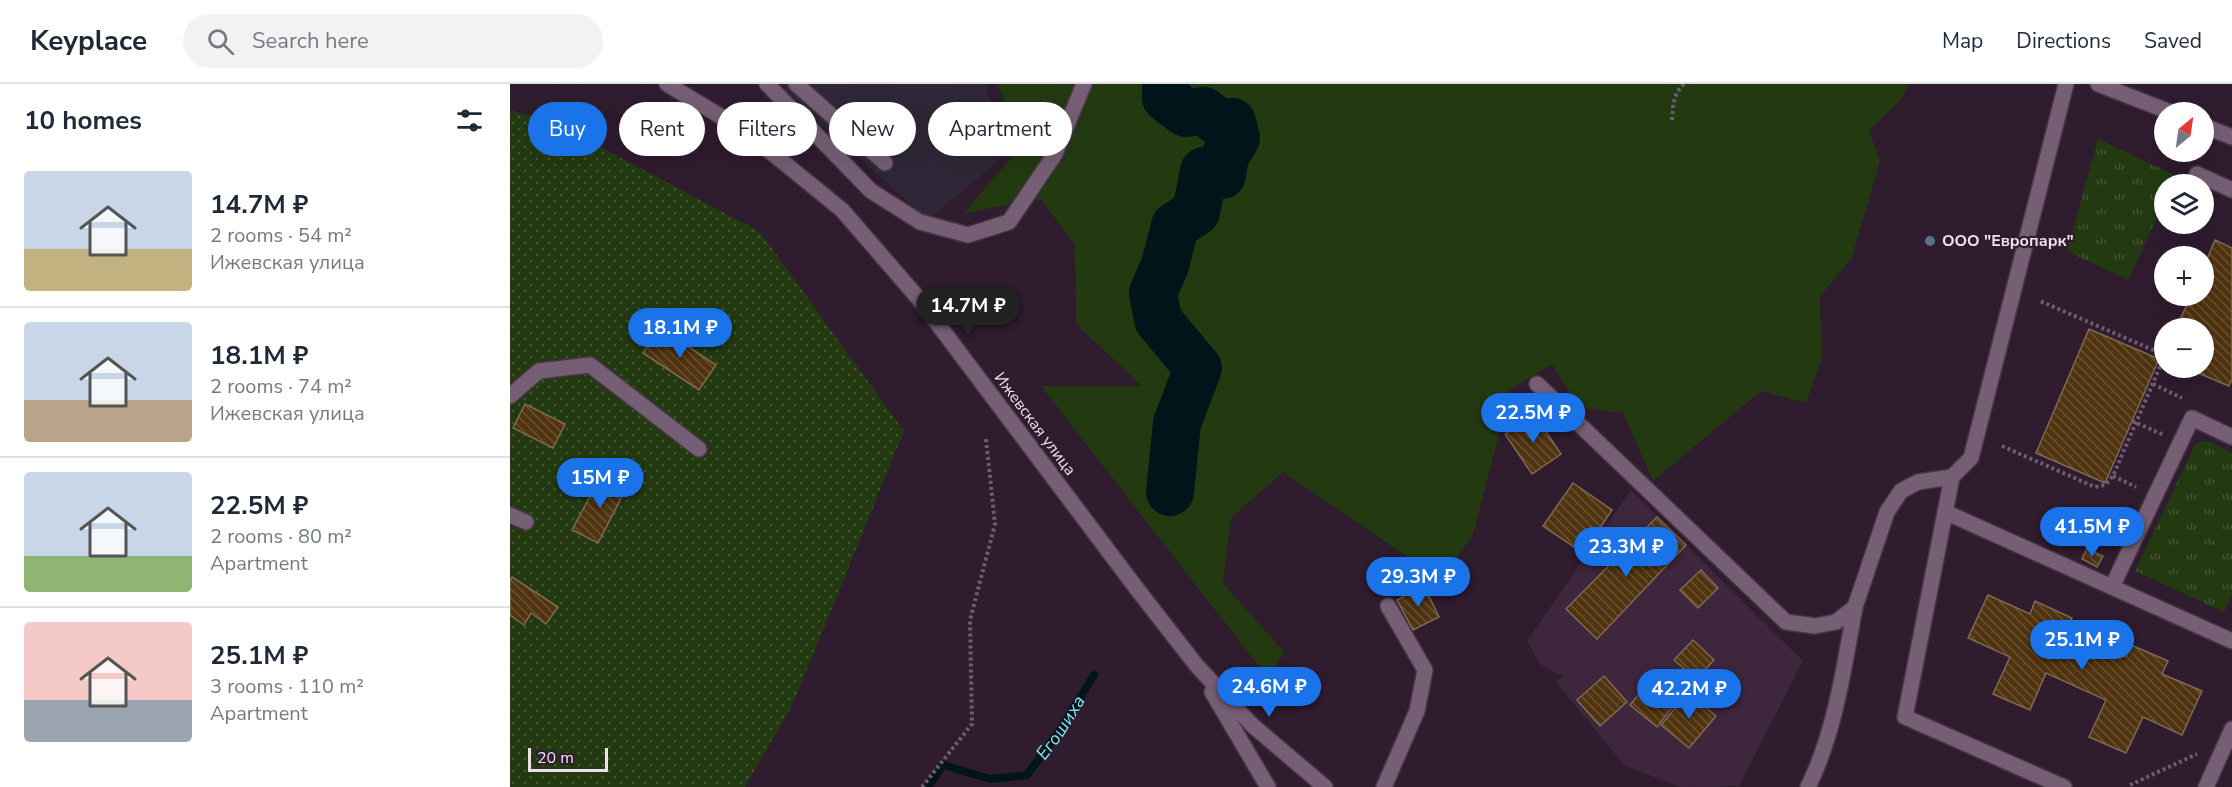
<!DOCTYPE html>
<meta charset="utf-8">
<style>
:root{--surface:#fff;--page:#f2f2f3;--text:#1f2937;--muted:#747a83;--line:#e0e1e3;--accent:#1a73e8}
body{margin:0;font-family:"Nunito Sans",sans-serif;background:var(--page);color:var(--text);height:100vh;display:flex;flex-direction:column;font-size:22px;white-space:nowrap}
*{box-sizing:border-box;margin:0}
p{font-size:20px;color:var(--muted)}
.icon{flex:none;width:33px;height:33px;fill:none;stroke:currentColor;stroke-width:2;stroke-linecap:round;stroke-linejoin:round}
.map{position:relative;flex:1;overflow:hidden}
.side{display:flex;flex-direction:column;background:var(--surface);width:510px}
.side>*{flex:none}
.guide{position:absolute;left:18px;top:18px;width:570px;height:54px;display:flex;gap:12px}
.needle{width:39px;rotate:29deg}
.buttons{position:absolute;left:1644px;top:18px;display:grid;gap:12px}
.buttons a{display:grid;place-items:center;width:60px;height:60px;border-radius:50%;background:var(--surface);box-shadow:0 6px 24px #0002;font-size:30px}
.scale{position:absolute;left:18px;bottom:15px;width:80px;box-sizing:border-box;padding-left:6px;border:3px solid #eee1ed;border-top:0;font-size:16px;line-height:21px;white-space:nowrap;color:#eee1ed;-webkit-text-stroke:4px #2f1c2f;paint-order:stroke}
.price{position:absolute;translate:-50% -51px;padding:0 14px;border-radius:21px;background:var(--accent);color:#fff;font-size:20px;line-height:39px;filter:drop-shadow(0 2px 3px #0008)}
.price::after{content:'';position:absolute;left:50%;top:36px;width:18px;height:14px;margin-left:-9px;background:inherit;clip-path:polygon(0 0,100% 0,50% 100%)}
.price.selected{background:#222;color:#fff}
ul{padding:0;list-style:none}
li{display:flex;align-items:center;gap:18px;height:150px;padding:0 24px}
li+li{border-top:2px solid var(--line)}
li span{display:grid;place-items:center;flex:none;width:168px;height:120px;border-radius:6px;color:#555}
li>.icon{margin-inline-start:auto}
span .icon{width:72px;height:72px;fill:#fffc;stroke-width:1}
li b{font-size:26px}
h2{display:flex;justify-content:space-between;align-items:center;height:72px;padding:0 24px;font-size:26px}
.tag{padding:0 21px;border-radius:27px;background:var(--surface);box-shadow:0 6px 24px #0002;font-size:21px;line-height:54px}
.tag.selected{background:var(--accent);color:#fff}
header{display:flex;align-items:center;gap:36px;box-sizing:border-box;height:84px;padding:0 30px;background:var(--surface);border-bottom:2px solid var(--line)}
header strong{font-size:28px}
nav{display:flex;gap:33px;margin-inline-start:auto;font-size:21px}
.search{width:420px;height:54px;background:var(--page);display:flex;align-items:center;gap:15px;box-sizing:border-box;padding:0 21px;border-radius:33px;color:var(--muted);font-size:22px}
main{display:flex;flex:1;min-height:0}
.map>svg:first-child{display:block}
.built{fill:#3e263d}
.industrial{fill:#2f2737}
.grass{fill:#233a11}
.park{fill:url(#park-tufts)}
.garden{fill:url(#garden-dots)}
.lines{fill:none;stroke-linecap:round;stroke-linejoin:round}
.stream{stroke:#00151a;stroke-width:8}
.river{stroke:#00151a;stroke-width:48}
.building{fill:url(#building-back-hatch);stroke:#7f6a53;stroke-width:1.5}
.minor-casing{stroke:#463645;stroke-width:18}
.path{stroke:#6e5d6e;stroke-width:4;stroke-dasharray:3 3;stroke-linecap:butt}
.minor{stroke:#765f75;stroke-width:15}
.service-dot{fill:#5c6f8a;stroke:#2f1c2f;stroke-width:2}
.labels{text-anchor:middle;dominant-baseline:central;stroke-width:4.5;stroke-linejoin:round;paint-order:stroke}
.poi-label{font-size:16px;font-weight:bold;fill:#eee1ed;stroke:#2f1c2f;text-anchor:start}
.street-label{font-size:16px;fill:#eee1ed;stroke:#2f1c2f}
.water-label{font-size:18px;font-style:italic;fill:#8ce1f7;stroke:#2f1c2f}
</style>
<header>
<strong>Keyplace</strong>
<div class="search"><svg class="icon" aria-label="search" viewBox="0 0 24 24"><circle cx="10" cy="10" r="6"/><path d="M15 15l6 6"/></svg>Search here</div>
<nav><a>Map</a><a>Directions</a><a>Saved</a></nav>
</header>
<main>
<section class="side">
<h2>10 homes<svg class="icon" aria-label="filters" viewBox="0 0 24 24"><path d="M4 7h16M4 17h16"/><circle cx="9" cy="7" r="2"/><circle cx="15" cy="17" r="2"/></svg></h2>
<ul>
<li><span style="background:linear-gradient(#c9d6e8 65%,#c2b280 0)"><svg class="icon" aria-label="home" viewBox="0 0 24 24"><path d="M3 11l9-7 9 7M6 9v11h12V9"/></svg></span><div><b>14.7M ₽</b><p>2 rooms · 54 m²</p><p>Ижевская улица</p></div></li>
<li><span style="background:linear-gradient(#c9d6e8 65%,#b9a48a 0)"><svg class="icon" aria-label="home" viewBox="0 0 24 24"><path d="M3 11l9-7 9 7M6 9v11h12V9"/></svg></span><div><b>18.1M ₽</b><p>2 rooms · 74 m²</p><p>Ижевская улица</p></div></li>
<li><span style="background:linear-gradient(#c9d6e8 70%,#8fb573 0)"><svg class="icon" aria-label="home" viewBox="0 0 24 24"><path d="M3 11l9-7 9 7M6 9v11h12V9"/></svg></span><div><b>22.5M ₽</b><p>2 rooms · 80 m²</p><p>Apartment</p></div></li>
<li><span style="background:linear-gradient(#f6c9c9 65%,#9aa5b1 0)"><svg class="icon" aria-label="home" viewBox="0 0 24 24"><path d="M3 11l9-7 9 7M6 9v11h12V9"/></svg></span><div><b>25.1M ₽</b><p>3 rooms · 110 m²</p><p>Apartment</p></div></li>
</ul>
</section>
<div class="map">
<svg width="1722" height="703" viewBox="0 0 1722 703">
<defs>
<pattern id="park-tufts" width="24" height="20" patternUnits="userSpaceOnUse" patternTransform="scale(1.5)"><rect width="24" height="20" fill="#233a11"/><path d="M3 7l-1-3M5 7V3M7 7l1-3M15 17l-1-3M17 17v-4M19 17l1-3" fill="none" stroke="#435634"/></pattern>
<pattern id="garden-dots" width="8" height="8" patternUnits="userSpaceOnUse" patternTransform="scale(1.5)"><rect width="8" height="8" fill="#233a11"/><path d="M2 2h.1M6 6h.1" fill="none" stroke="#435634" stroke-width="1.8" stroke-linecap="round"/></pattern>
<pattern id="building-back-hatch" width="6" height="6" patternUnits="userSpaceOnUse" patternTransform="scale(1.5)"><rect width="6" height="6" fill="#503410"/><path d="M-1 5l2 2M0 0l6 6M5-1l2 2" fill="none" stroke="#6a5133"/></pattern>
</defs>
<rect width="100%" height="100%" fill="#2f1c2f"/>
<!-- built -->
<polygon class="built" points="1121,406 1293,577 1229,702 1171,703 1115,682 1046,598 1054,590 1047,590 1030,580 1017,557"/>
<!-- industrial -->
<polygon class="industrial" points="263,0 475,0 496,70 418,136 285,16"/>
<!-- grass -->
<polygon class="grass" points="488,0 1398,0 1392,15 1359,47 1370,77 1342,173 1310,213 1312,273 1296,319 1251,307 1143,397 1113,329 1068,323 1042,280 1001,305 963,450 938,487 914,484 773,388 721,434 713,499 774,568 758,594 531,302 632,302 566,240 565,161 531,115 454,129 510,63"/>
<!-- park -->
<g class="park">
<polygon points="1588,55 1667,92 1663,100 1654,100 1654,119 1618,196 1557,167"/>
<polygon points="1692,357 1700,358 1722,369 1722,511 1714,528 1625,487 1685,361"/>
</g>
<!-- garden -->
<polygon class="garden" points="0,27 38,35 250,148 394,347 283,620 235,703 0,703"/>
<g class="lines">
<!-- stream -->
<path class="stream" id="s1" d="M418 703 433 681 480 695 517 691 549 648 584 591"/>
<!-- river -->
<polyline class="river" points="656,0 656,14 676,29 694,27 708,38 722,38 726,54 715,72 712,91 694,87 686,128 665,142 655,181 643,209 648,236 688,284 667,339 660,408"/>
</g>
<!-- building -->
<g class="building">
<polygon points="1705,156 1722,164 1722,295 1719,302 1676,284 1694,284 1694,244 1666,244 1681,212 1694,212 1694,182"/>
<polygon points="150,244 206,281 189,306 133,269"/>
<polygon points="1579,245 1649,275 1595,399 1526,369"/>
<polygon points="15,320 55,340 43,364 3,344"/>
<polygon points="1024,330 1051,370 1022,390 995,350"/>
<polygon points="92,390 117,403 88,459 62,446"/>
<polygon points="1063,399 1102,426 1073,469 1033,442"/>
<polygon points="1147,433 1176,461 1087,555 1056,525"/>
<polygon points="1577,465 1593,472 1587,483 1572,475"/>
<polygon points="1191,486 1208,504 1188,524 1170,506"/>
<polygon points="2,493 48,523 36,540 21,529 14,541 0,531 0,496"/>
<polygon points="914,502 929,533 903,546 887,516"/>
<polygon points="1478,511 1520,530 1525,517 1562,534 1556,546 1616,573 1621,561 1658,577 1652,590 1692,607 1672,651 1633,633 1616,669 1579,653 1596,616 1536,589 1520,626 1483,610 1500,573 1458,554"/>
<polygon points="1183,556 1204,576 1186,595 1164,576"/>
<polygon points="1094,592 1117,618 1090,642 1067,616"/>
<polygon points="1140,597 1166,618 1147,643 1120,621"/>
<polygon points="1178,609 1206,632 1179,664 1151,641"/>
</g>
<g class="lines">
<defs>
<g id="minor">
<polyline points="157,0 235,47 332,126 409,215 627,505 687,582 742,641 815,703"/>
<polyline points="257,0 361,107 410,138 458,151 499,138 545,70 574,0"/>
<polyline points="286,0 375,79"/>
<polyline points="1588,0 1660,28"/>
<polyline points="1694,42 1722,53"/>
<polyline points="1687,90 1722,106"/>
<polyline points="1027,300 1276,538 1305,542 1326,538 1345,523 1377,428 1391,407 1408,398 1442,393"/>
<polyline points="0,312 29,287 80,281 189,365"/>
<polyline points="1435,428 1722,557"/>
<polyline points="0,431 16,438"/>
<polyline points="1602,503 1682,334 1722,353"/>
<polyline points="702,608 758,703"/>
<polyline points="874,703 907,627 915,586 878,522"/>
<path d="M1298 703C1325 648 1334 584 1345 523"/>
<polyline points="1554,703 1395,633 1442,393 1461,374 1556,0"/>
<polyline points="1696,703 1722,645"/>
</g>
</defs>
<!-- minor casing -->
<use href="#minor" class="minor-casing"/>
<!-- path -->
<g class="path">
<path d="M1162 36C1163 22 1163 10 1174 0"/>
<polyline points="1643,300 1672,314"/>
<polyline points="1622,337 1654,351"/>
<polyline points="1492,362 1585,403 1595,401 1603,392 1652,278 1650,269 1530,217"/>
<polyline points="1603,392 1626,403"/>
<polyline points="1620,701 1687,670"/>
<polyline points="412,703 462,640 460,536 485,440 476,355"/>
</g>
<!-- minor -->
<use href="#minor" class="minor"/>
</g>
<!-- markers -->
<circle class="service-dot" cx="1420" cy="157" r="6"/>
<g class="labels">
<!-- poi labels -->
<g class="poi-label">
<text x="1432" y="157">ООО "Европарк"</text>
</g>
<!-- street labels -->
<g class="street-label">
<text transform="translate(525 340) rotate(53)">Ижевская улица</text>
</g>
<!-- water labels -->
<g class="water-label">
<text stroke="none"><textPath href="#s1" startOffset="171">Егошиха</textPath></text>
</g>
</g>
</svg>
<div class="buttons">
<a><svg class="needle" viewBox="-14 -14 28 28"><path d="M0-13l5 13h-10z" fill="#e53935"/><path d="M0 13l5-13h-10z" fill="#747a83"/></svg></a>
<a><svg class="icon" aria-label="layers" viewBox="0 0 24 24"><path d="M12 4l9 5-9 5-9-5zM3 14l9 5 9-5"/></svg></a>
<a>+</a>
<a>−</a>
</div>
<div class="scale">20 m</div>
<b class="price selected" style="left:458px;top:253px">14.7M ₽</b>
<b class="price" style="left:170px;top:275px">18.1M ₽</b>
<b class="price" style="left:1023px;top:360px">22.5M ₽</b>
<b class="price" style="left:90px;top:425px">15M ₽</b>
<b class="price" style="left:1582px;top:474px">41.5M ₽</b>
<b class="price" style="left:1116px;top:494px">23.3M ₽</b>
<b class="price" style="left:908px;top:524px">29.3M ₽</b>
<b class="price" style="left:1572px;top:587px">25.1M ₽</b>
<b class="price" style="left:759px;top:634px">24.6M ₽</b>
<b class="price" style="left:1179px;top:636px">42.2M ₽</b>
<div class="guide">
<a class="tag selected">Buy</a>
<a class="tag">Rent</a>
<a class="tag">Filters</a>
<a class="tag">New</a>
<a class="tag">Apartment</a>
</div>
</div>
</main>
